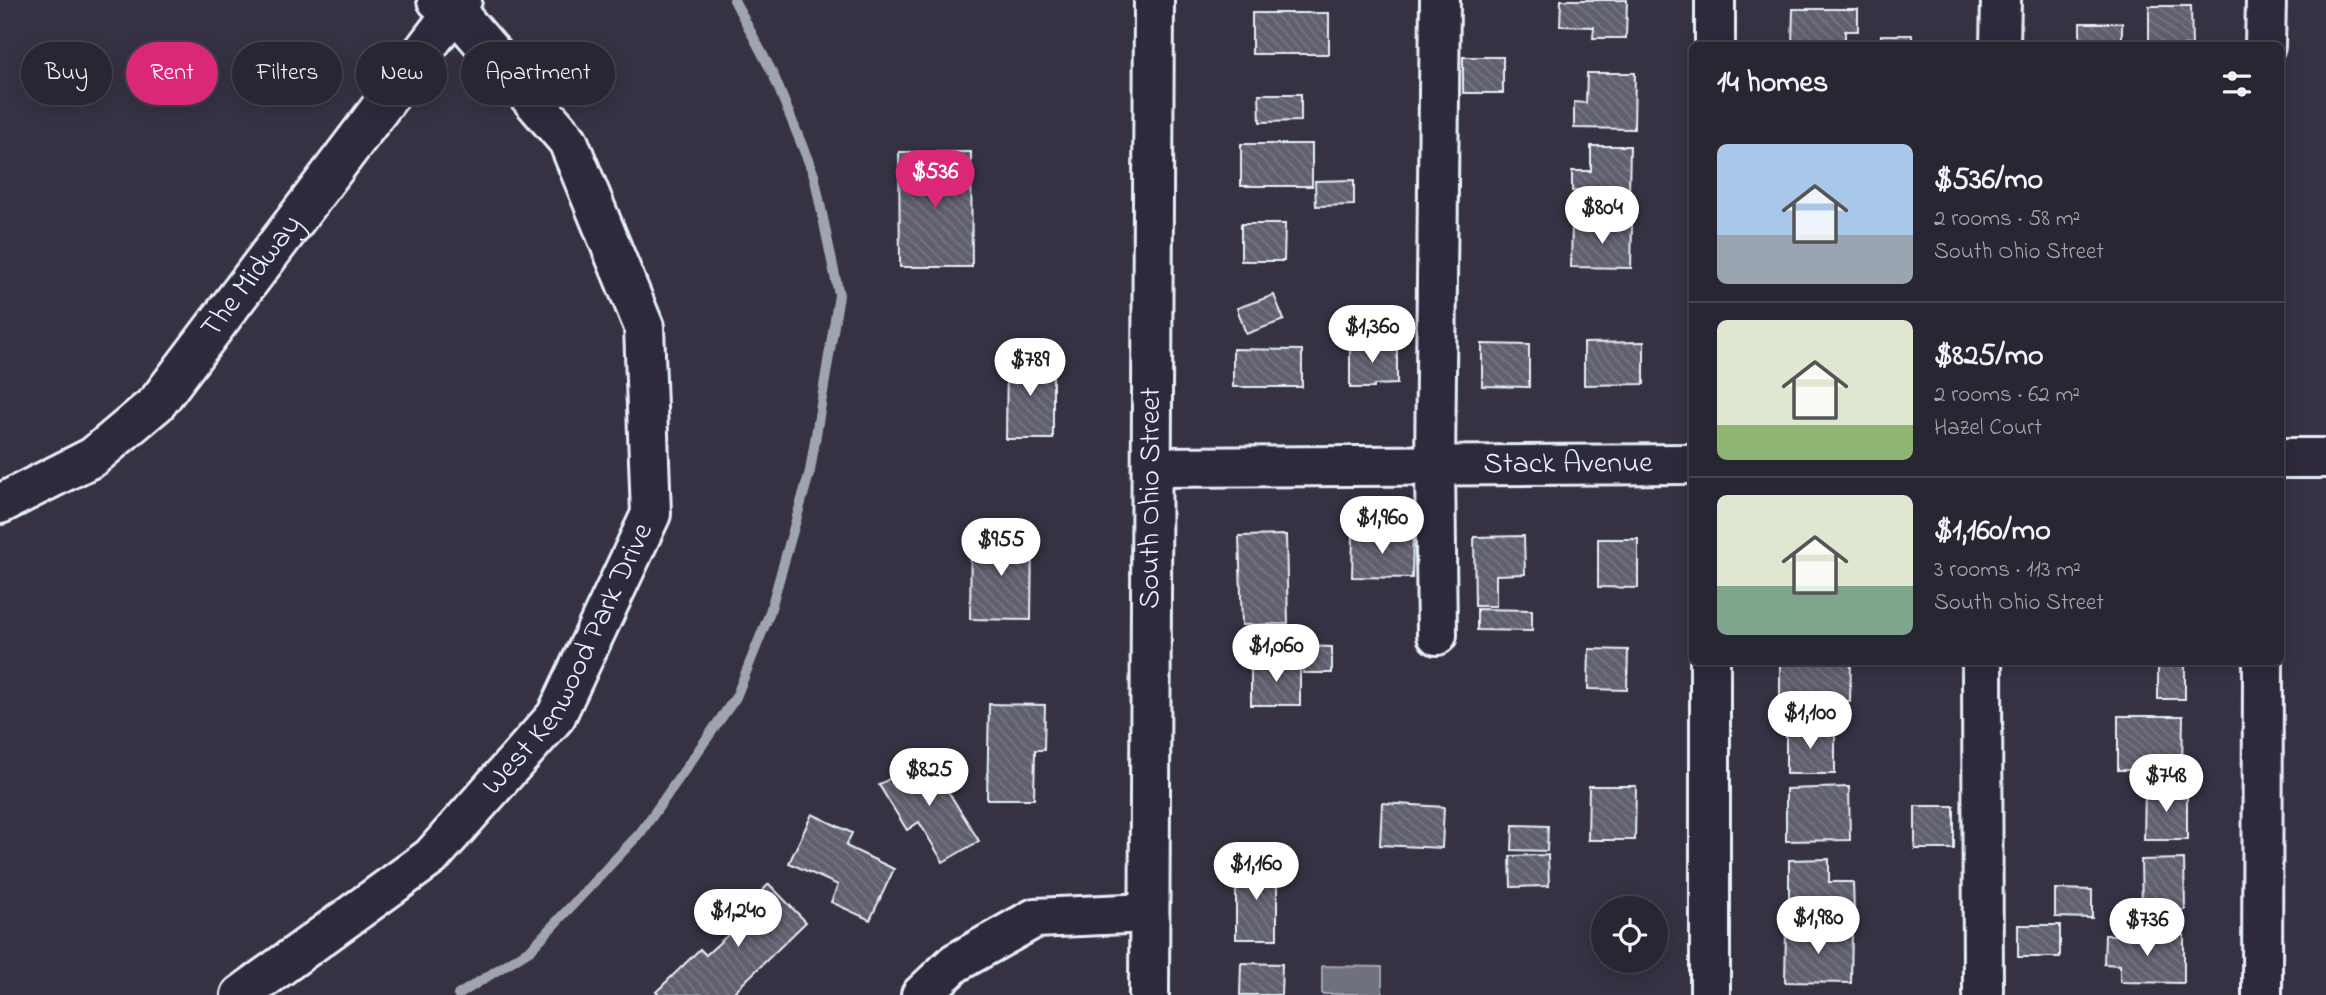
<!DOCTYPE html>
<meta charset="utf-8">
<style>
:root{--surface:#282633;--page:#34323f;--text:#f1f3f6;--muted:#a5a5ac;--line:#44434e;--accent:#db2777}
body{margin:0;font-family:"Indie Flower",sans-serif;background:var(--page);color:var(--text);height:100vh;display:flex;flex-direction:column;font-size:26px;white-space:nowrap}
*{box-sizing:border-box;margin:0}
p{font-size:23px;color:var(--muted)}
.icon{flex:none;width:38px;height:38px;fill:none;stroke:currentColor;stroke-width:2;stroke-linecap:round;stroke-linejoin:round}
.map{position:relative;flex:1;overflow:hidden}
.panel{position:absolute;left:1689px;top:42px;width:595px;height:623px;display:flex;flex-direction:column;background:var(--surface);border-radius:10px;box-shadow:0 4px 18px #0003,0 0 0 2px var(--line)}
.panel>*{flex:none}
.hud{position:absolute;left:21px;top:42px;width:665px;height:63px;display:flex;gap:14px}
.fabs{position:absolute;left:1591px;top:896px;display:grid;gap:14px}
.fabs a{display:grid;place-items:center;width:77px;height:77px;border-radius:50%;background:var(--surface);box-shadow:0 4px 18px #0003,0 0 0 2px var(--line);font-size:35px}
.price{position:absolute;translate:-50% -60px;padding:0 16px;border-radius:24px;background:#fff;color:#222;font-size:23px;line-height:46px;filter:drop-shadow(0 2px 4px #0008)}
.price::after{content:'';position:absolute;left:50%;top:42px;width:21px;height:16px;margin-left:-10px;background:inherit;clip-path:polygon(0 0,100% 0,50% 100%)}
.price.selected{background:var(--accent);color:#fff}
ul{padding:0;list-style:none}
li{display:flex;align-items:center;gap:21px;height:175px;padding:0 28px}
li+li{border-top:2px solid var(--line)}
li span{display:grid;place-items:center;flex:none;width:196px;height:140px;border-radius:10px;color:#555}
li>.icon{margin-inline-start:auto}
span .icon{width:84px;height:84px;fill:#fffc;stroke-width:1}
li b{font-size:30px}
h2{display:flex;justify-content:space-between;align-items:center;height:84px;padding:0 28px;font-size:30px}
.pill{padding:0 24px;border-radius:32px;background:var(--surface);box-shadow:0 4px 18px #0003,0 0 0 2px var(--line);font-size:24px;line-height:63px}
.pill.selected{background:var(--accent);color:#fff}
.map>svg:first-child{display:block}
.water{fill:#70717f;stroke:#a0a4af;stroke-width:2}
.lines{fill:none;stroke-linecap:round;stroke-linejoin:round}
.stream{stroke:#a0a4af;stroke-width:10}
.building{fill:url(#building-back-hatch);stroke:#e8f1f8;stroke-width:2}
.minor-casing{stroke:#e8f1f8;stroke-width:44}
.major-casing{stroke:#e8f1f8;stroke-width:44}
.minor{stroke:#2f2a3d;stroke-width:38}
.major{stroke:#2f2a3d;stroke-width:38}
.labels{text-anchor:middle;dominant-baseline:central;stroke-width:5;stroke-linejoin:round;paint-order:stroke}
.street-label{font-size:30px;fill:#e8f1f8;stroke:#2f2a3d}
</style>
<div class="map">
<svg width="2326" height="995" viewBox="0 0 2326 995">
<defs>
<pattern id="building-back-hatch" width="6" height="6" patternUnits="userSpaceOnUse" patternTransform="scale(1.75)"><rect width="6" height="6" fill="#605e6e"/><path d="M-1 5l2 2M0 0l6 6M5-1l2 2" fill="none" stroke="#777683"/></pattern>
</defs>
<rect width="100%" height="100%" fill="#363244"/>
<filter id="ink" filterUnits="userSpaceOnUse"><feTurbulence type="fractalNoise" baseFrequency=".0143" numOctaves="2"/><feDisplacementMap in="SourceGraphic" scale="14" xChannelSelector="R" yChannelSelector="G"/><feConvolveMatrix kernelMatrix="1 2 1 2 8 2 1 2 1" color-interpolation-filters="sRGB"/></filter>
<g filter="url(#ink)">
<!-- water -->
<polygon class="water" points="1322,966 1382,967 1382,994 1322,994"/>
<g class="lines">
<!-- stream -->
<polyline class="stream" points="458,995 531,949 641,832 736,697 769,615 810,471 839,295 814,175 773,74 734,0"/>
</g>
<!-- building -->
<g class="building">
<polygon points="1561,0 1627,0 1626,38 1593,38 1594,27 1560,26"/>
<polygon points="2149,6 2191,6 2192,46 2149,46"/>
<polygon points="1793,9 1858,9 1858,31 1845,31 1845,46 1792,46"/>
<rect x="1252" y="13" width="77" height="41"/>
<rect x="2080" y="23" width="42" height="23"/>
<rect x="1881" y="35" width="31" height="11"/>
<rect x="1463" y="57" width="40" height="36"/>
<polygon points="1587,73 1635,73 1634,129 1574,128 1574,102 1586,103"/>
<polygon points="1259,94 1301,94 1301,121 1260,122"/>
<rect x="1241" y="144" width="71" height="42"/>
<polygon points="1591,146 1630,146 1629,193 1572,191 1572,171 1591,171"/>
<polygon points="899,152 971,152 972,267 900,267"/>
<polygon points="1354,180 1354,205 1316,206 1315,181"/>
<polygon points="1241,224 1285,224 1284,261 1241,261"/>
<polygon points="1572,224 1632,225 1631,268 1571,267"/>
<polygon points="1274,295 1284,320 1246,334 1237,308"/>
<polygon points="1350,339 1370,339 1371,348 1397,348 1397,384 1374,385 1374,388 1350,388"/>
<polygon points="1644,342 1644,384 1584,385 1584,343"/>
<polygon points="1482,344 1529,345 1529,387 1482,386"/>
<polygon points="1233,349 1302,350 1302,387 1233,387"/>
<polygon points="1007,356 1053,357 1053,439 1006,439"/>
<polygon points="1353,534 1413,535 1412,578 1352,577"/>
<polygon points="1286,535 1288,624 1242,625 1239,536"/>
<polygon points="971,536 1032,536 1031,620 970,619"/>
<polygon points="1524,536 1525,574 1496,575 1496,606 1475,606 1474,537"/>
<polygon points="1598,539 1638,539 1638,588 1598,587"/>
<polygon points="1477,609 1532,610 1532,631 1477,630"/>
<polygon points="1304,646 1332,647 1332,673 1303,673"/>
<polygon points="1589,649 1628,650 1627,690 1588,689"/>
<polygon points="1780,662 1851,662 1850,701 1780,700"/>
<rect x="2158" y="662" width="27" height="37"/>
<rect x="1251" y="663" width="49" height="42"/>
<polygon points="989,704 1045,705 1044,750 1035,750 1034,799 987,799"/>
<polygon points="2118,716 2183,716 2182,770 2118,770"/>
<polygon points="1786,728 1835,729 1835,774 1786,774"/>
<polygon points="926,756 979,841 943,862 919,822 907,830 879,785"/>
<polygon points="1589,786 1636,786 1635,840 1588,840"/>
<polygon points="1849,787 1850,840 1786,841 1786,789"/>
<polygon points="2145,787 2187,787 2187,840 2144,840"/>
<polygon points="1382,803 1444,807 1442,848 1380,845"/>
<rect x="1915" y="806" width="39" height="43"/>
<polygon points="812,814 852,833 846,846 894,869 870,920 831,902 838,885 789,863"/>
<polygon points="1513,825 1548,826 1547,851 1512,850"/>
<polygon points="1548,855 1549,886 1511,887 1510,856"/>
<polygon points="1829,859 1829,882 1853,882 1854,911 1789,911 1789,860"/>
<polygon points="2184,859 2185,910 2142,911 2141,860"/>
<rect x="1236" y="865" width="41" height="74"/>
<polygon points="769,884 806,922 731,995 659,995 656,992 700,949 706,955 729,934 723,928"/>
<polygon points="2055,889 2092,890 2092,918 2055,917"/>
<rect x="2018" y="925" width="42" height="32"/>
<polygon points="1786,930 1852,931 1851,983 1785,982"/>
<polygon points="2105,935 2184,935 2184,983 2120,982 2120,965 2104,964"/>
<polygon points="1241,963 1282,964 1281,995 1240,995"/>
</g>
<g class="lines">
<defs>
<g id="minor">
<polyline points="1715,46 1715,0"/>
<polyline points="2000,46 2001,0"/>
<polyline points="2265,46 2266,0"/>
<polyline points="2280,458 2326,458"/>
<path id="s1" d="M1152 467 1692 464"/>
<path id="s2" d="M0 504 93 457 157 403 462 0"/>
<polyline points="1437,635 1435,465 1440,0"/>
<polyline points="1982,662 1983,995"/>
<path id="s3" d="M241 995 431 857 556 716 651 514 644 327 568 141 454 9 437 0"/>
<polyline points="921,995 955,963 1035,918 1149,913"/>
<polyline points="1710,995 1710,662"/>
<polyline points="2262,995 2263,662"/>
</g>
<g id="major">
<path id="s4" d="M1149 995 1154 0"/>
</g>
</defs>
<!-- minor casing -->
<use href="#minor" class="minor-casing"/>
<!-- major casing -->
<use href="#major" class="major-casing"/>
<!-- minor -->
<use href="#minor" class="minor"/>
<!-- major -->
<use href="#major" class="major"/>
</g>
</g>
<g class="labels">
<!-- street labels -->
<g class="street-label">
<text stroke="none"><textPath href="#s2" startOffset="346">The Midway</textPath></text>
<text stroke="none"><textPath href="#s1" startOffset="416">Stack Avenue</textPath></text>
<text stroke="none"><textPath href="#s4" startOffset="497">South Ohio Street</textPath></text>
<text stroke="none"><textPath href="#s3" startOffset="478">West Kenwood Park Drive</textPath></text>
</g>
</g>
</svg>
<div class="fabs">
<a><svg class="icon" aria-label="locate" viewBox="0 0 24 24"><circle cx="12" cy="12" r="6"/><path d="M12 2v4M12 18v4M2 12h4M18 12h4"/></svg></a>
</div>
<b class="price selected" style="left:935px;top:210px">$536</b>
<b class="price" style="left:1602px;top:246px">$804</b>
<b class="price" style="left:1372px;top:365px">$1,360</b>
<b class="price" style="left:1030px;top:398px">$789</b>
<b class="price" style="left:1382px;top:556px">$1,960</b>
<b class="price" style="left:1001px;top:578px">$955</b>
<b class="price" style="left:1276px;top:684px">$1,060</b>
<b class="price" style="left:1810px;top:751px">$1,100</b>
<b class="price" style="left:929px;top:808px">$825</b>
<b class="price" style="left:2166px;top:814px">$748</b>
<b class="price" style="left:1256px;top:902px">$1,160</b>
<b class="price" style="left:738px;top:949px">$1,240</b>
<b class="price" style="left:1818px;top:956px">$1,980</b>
<b class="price" style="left:2147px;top:958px">$736</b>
<div class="hud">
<a class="pill">Buy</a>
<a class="pill selected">Rent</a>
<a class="pill">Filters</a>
<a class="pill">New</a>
<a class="pill">Apartment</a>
</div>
<section class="panel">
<h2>14 homes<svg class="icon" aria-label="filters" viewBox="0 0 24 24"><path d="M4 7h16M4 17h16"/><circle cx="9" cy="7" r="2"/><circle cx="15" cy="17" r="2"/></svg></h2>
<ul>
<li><span style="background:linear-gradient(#a9c7e8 65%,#9aa5b1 0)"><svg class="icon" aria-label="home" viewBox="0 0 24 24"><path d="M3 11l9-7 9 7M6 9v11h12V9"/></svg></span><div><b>$536/mo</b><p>2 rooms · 58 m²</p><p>South Ohio Street</p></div></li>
<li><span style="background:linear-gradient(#dfe7d0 75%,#8fb573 0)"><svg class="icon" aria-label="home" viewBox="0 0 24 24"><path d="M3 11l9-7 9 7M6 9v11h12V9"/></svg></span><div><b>$825/mo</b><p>2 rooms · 62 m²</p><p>Hazel Court</p></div></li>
<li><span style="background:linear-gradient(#dfe7d0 65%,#7fa58c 0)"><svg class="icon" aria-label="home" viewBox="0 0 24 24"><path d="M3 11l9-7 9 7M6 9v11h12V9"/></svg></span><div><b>$1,160/mo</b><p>3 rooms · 113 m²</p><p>South Ohio Street</p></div></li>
</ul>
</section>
</div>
